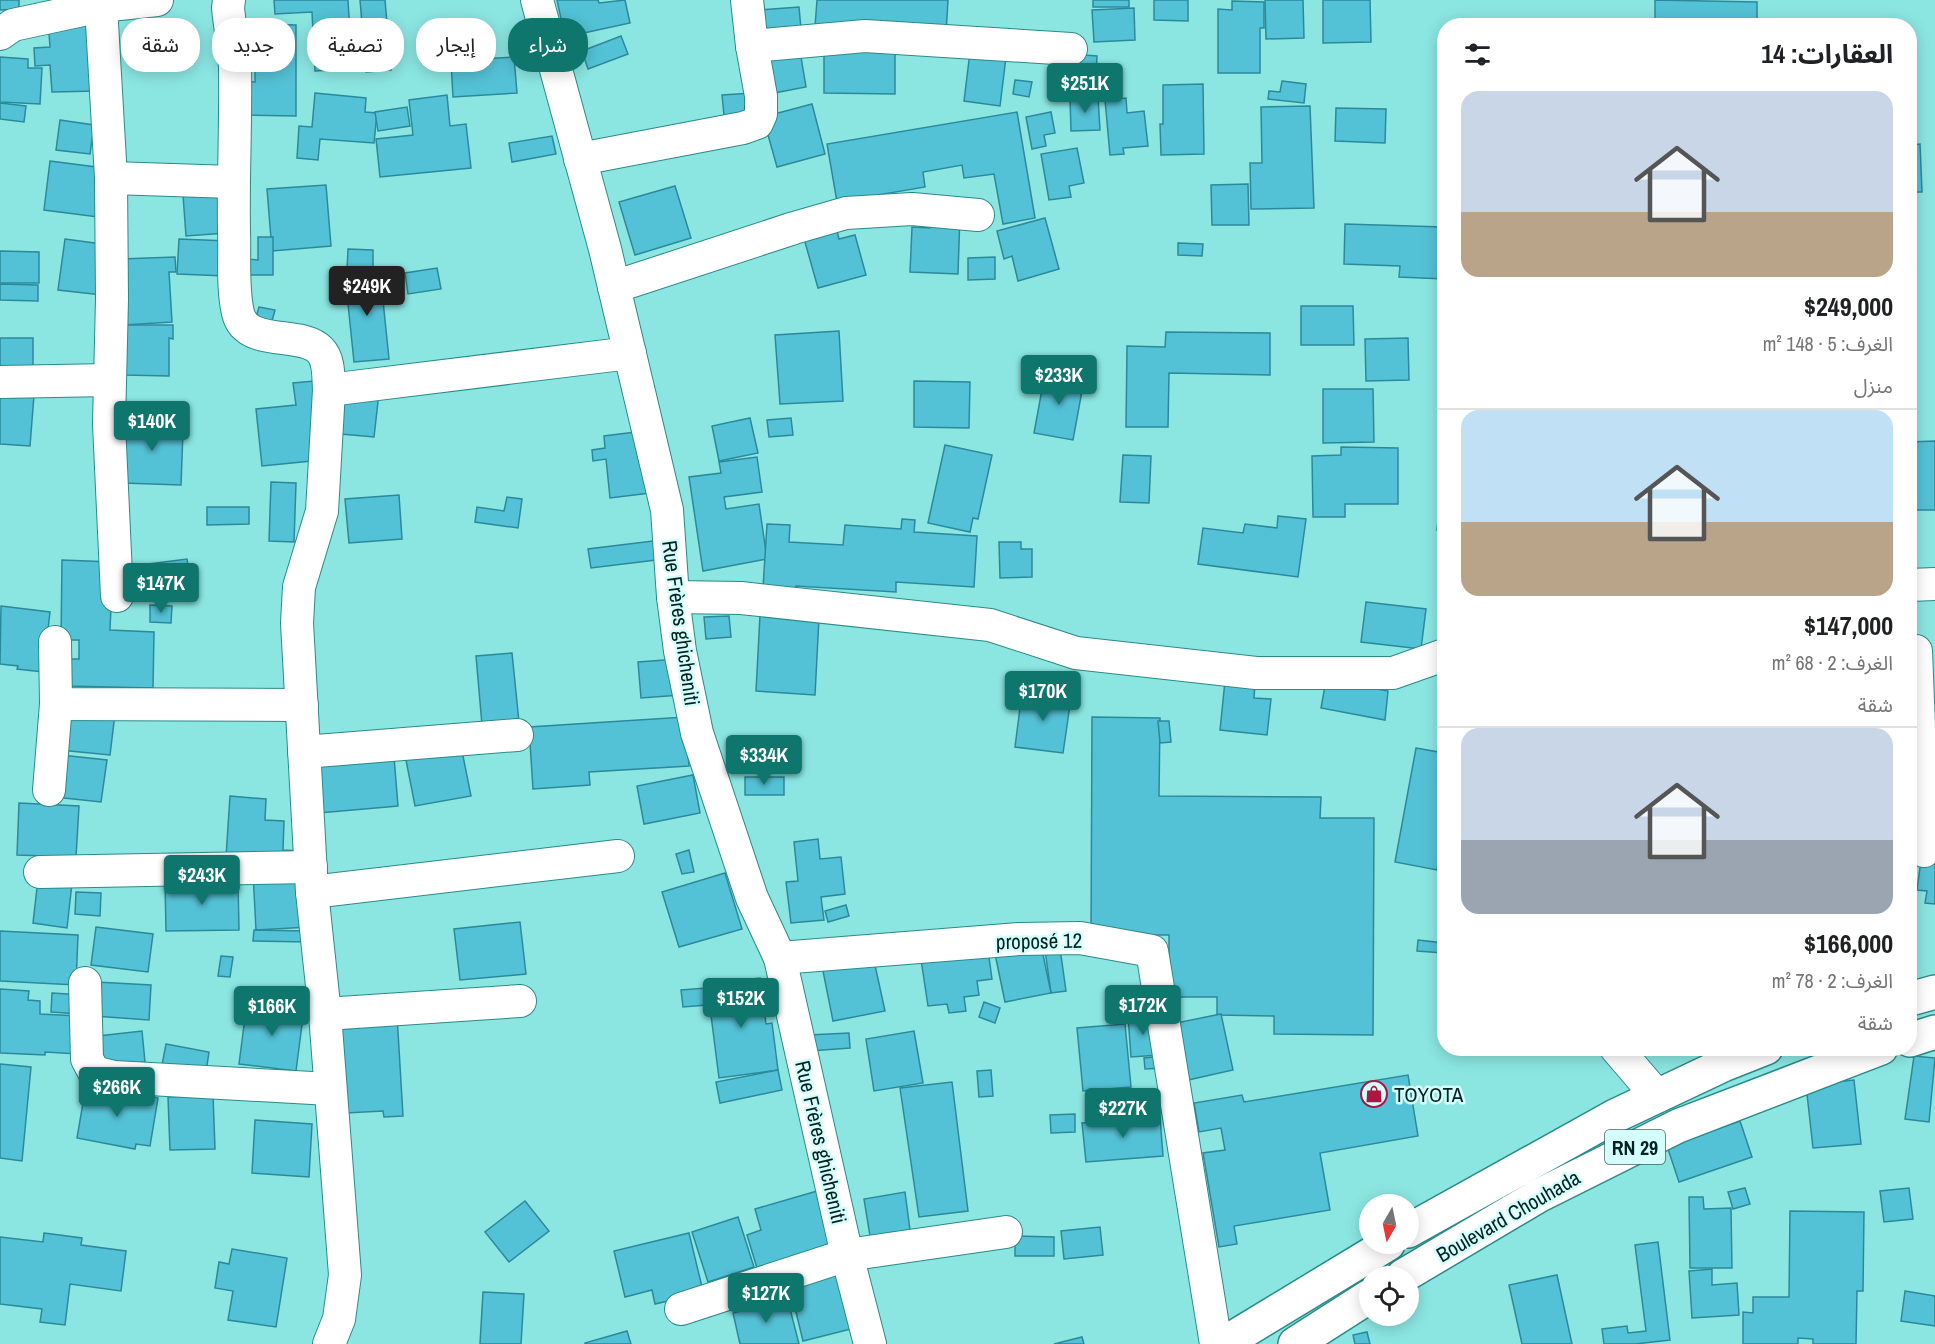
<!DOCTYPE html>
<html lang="ar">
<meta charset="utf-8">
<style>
:root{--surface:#fff;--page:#f6f6f6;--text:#202124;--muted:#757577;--line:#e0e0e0;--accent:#0f766e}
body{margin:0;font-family:"Archivo Narrow","Noto Sans Arabic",sans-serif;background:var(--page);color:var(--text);direction:rtl;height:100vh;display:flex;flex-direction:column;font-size:22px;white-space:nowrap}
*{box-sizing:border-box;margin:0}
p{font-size:20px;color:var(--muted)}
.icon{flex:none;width:33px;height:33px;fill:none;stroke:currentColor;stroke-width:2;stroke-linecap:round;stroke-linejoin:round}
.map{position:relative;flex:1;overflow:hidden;direction:ltr}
.side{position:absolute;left:1437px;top:18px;width:480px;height:1038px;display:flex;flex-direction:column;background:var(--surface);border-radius:24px;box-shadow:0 3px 15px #0003;direction:rtl}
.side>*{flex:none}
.hud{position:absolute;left:18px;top:18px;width:570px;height:54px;direction:rtl;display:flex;gap:12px}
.needle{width:39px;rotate:189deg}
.buttons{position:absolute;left:1359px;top:1194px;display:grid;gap:12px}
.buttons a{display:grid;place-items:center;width:60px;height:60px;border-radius:50%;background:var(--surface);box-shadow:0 3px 15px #0003;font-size:30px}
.price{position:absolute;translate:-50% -51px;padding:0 14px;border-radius:6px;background:var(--accent);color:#fff;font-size:20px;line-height:39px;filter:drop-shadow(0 2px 3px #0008)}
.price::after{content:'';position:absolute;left:50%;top:36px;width:18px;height:14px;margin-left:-9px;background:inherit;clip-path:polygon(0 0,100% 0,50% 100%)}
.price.current{background:#222;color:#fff}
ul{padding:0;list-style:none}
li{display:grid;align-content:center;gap:12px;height:318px;padding:0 24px}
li+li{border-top:2px solid var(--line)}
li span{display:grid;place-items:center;height:186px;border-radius:18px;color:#555}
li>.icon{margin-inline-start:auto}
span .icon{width:108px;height:108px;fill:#fffc;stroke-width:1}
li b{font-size:26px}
h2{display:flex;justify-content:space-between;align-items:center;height:72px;padding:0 24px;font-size:26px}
.pill{padding:0 21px;border-radius:24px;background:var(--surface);box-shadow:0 3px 15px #0003;font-size:21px;line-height:54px}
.pill.current{background:var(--accent);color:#fff}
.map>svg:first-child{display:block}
.building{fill:#54c2d6;stroke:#2c899a;stroke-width:1.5}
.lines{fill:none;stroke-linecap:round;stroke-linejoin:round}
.minor-casing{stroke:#298b88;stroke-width:34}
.highway-casing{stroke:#298b88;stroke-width:36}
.minor{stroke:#fff;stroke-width:32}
.highway{stroke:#fff;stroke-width:33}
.labels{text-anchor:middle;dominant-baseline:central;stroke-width:5;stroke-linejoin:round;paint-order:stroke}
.shield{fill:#d4fefc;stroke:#426363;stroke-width:1.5}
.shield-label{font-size:20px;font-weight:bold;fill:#042121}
.street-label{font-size:21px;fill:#042121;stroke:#d4fefc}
.poi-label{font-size:21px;fill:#042121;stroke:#d4fefc;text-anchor:start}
</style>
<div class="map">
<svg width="1935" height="1344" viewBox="0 0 1935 1344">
<rect width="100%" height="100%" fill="#8be6e2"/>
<!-- building -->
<g class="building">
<polygon points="0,0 19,0 19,9 0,10"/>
<polygon points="274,0 348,0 352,69 315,71 312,12 275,14"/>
<polygon points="360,0 385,0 391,70 366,72"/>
<polygon points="557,0 598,0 599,3 625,0 630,23 565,37"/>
<polygon points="817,0 948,0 946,34 815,27"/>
<rect x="1093" y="0" width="36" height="7"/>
<polygon points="1154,0 1188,0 1188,21 1154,20"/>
<polygon points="1265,0 1303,0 1304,38 1266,39"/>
<polygon points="1323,0 1370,0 1371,42 1323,43"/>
<polygon points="1655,0 1757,2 1757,26 1655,26"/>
<polygon points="1232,1 1264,2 1264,28 1260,28 1260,73 1218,73 1218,9 1232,10"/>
<polygon points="799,7 802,40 761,43 758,10"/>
<polygon points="1134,8 1135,40 1094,42 1092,10"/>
<polygon points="92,17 96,91 52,92 50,65 35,66 34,48 50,47 48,19"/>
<polygon points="1548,22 1596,25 1596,26 1548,26"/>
<polygon points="255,24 296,25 296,116 243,115 243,81 255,82"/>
<polygon points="621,36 628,54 588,69 582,51"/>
<polygon points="536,41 541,58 517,64 513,47"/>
<polygon points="824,41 895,48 895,94 824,93"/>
<polygon points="799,45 806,87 774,93 767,51"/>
<polygon points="970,52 1006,57 1000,106 964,101"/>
<polygon points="1069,54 1097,56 1095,95 1067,94"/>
<polygon points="0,57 28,59 28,68 42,68 40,104 0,102"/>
<polygon points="514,57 517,93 453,97 451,61"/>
<polygon points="1015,80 1032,82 1029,97 1013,94"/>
<polygon points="1282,81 1306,84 1304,103 1268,99 1269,91 1280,92"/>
<polygon points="1203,84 1204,154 1161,155 1160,124 1163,124 1163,85"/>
<polygon points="315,93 366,98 365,112 377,113 374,143 320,139 318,160 297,158 299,126 312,127"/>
<polygon points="753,93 755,113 724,115 722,95"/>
<polygon points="447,95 450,126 466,124 471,168 380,177 376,139 413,135 409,100"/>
<polygon points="1098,97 1100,130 1071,131 1070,99"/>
<polygon points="1126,98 1127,113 1144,111 1148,146 1123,148 1124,154 1110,155 1105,100"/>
<polygon points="0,103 26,106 24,122 0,119"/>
<polygon points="812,104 825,154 777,167 763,117"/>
<polygon points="1310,106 1314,208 1251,209 1250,163 1262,163 1261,107"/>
<polygon points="407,107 410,126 378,131 375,112"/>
<polygon points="1336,108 1386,109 1385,143 1335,141"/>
<polygon points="1017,112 1035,218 1003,224 994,174 964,178 962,165 923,172 925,187 837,202 827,144"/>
<polygon points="1051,112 1055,133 1044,135 1046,146 1032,149 1026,117"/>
<polygon points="60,120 94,125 90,154 56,150"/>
<polygon points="552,136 556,154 512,162 509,143"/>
<polygon points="1920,144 1922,192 1910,192 1910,145"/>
<polygon points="1077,148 1084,183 1069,186 1071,197 1049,200 1041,154"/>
<polygon points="50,161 104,168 98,217 44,210"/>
<polygon points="1248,184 1249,225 1212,225 1211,185"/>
<polygon points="326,185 331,246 272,251 267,189"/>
<polygon points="675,186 691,238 635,255 619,202"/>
<polygon points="223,192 226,233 186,236 183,195"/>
<polygon points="931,213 960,214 958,274 910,272 912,227 930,228"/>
<polygon points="1045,218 1059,269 1018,281 1012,256 1004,259 997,231"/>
<polygon points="834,219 839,239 855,235 866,275 818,288 801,228"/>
<polygon points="1345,224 1444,227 1444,279 1399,277 1400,266 1344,264"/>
<polygon points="258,237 273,237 273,275 246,275 246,259 258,260"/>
<polygon points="65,239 109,245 102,295 58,290"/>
<polygon points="179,239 228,241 226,276 177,274"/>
<polygon points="1178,243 1203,244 1202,256 1178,255"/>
<polygon points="348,249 373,250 373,272 347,270"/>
<polygon points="0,251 39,252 39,283 0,283"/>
<polygon points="175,257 176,272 169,272 172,322 124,325 121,259"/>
<polygon points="995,257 995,279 968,280 968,258"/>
<polygon points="437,268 441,289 408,294 405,273"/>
<polygon points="380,271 389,359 354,362 345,275"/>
<polygon points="0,284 38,285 38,301 0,300"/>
<polygon points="1301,306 1353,306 1354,345 1301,345"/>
<polygon points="259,307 275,310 272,321 256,317"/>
<polygon points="123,325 173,325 173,339 169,338 169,376 123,375"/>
<polygon points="839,331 843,401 780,404 775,335"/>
<polygon points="1166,332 1270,333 1270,375 1169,373 1168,427 1126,427 1127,346 1165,347"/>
<rect x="0" y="338" width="33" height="33"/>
<polygon points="1408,338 1409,380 1366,381 1365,339"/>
<polygon points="1045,373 1084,380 1073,440 1034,433"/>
<polygon points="314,381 322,460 262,466 256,409 296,405 293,383"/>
<polygon points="914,381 970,382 969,428 914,427"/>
<polygon points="346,389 379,393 374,437 341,434"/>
<polygon points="1323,389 1373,389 1374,442 1323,443"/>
<polygon points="0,392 34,395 30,446 0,444"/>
<polygon points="125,416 173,418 172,431 183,431 181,485 123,483"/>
<polygon points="750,418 758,453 719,461 712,426"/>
<polygon points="791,418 793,435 769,437 767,420"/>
<polygon points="643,431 650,493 610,498 606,459 593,461 592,450 605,448 604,436"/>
<polygon points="1935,441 1935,510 1910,510 1910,442"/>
<polygon points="945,445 992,455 978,519 973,518 970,532 928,523"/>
<polygon points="1341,447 1398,448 1398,504 1345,504 1345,517 1313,517 1312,456 1341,455"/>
<polygon points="1123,455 1151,456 1149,503 1120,502"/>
<polygon points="757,457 762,492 724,497 726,509 759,504 767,559 703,571 689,477 721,473 719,462"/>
<polygon points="271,482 296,483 294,542 269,541"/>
<polygon points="1442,483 1444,483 1444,530 1437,530"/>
<polygon points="399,495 402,539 349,543 345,499"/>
<polygon points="507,497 522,499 518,528 475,522 477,507 504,511"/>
<polygon points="207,507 249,507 249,524 207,525"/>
<polygon points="1278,516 1306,519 1298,577 1198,564 1203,528 1243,533 1245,524 1277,528"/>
<polygon points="902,519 915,520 914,532 977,536 974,587 896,582 896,592 796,586 796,590 763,588 767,524 790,525 789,542 843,545 845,525 901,529"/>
<polygon points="661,540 664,559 591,568 588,549"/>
<polygon points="999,542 1021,542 1021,549 1032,549 1032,577 1000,578"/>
<polygon points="187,559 192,591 129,599 125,567"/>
<polygon points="62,560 113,562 110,630 154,632 153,688 67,686 67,659 79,659 79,640 61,640"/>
<polygon points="1366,602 1426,609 1421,649 1361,642"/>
<polygon points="150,605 172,606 171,623 150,622"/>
<polygon points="1,606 50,612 43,672 17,669 18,666 0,664"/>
<polygon points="760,615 819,618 815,695 756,691"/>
<polygon points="729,616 731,637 706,639 704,617"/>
<polygon points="512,653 519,722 482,725 476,656"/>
<polygon points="678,659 681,695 641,698 638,662"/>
<polygon points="1326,680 1388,691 1385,720 1321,708"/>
<polygon points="1225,681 1255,684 1254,698 1271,699 1267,735 1220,730"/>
<polygon points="1022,692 1071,698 1063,753 1015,747"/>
<polygon points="65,708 115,714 110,755 60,750"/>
<polygon points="685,717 689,766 589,772 590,785 533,789 529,727"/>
<polygon points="1092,717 1160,718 1159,796 1321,797 1320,818 1374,818 1373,1035 1274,1034 1274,1016 1217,1015 1217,997 1169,997 1169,935 1091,935"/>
<polygon points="1158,721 1169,721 1171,742 1160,743"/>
<polygon points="461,746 471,796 415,806 405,755"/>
<polygon points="1416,748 1444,753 1444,853 1441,852 1437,870 1395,862"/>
<polygon points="61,755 107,760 101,802 55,797"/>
<polygon points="394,757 398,806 319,813 315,763"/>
<polygon points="693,775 700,813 644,824 637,786"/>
<rect x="745" y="777" width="39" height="18"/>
<polygon points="230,796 266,799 265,820 284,821 283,850 301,851 300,861 226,857"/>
<polygon points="19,803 79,806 76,857 17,855"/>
<polygon points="818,839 820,859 841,857 845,894 821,897 824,920 791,923 786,882 798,881 794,842"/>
<polygon points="689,850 694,872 682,874 676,854"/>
<polygon points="1921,860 1935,862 1935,904 1925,903 1927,891 1917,890"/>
<polygon points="306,871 309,927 256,930 253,873"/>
<polygon points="725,873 742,929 679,947 662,892"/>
<polygon points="38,879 72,883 67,928 33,923"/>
<polygon points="238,881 239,930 166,931 165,883"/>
<polygon points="76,892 101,893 100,916 75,914"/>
<polygon points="846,905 849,916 828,922 825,911"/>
<polygon points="520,922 526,974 460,980 454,929"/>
<polygon points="96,927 153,934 148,972 91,965"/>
<polygon points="254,930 306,931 306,942 253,941"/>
<polygon points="0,931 78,935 76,985 0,981"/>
<polygon points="1418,940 1444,943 1444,953 1417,951"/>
<polygon points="1059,941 1066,991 1051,993 1044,943"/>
<polygon points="987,943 992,979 977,981 979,995 964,997 966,1011 949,1013 947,1004 928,1006 920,953"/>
<polygon points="1041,945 1051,993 1005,1002 995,954"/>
<polygon points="221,956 233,957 230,977 218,976"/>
<polygon points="873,956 885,1011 833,1021 822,966"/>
<polygon points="760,978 766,1024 772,1023 778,1070 719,1078 707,984"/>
<polygon points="96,982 151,985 149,1020 94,1016"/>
<polygon points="706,988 707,1005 683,1007 681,990"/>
<polygon points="0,989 29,991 28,1000 40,1001 40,1014 80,1016 78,1054 45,1052 45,1055 0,1053"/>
<polygon points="52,993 82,995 81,1014 51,1012"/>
<polygon points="247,1002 304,1009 296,1071 239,1064"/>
<polygon points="984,1002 1000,1008 995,1023 979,1017"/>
<polygon points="1156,1014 1159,1055 1131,1057 1128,1016"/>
<polygon points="1221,1014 1233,1070 1188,1080 1176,1023"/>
<polygon points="397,1015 403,1116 384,1117 383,1111 346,1113 342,1029 359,1028 358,1017"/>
<polygon points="1125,1024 1131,1087 1083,1091 1077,1028"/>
<polygon points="142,1031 145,1062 102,1067 98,1036"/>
<polygon points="914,1031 923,1083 874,1091 866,1039"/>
<polygon points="849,1033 850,1048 810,1051 808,1035"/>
<polygon points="166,1044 209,1052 206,1072 162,1065"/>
<polygon points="1163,1056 1164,1068 1145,1069 1144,1058"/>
<polygon points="1914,1056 1935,1058 1929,1122 1905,1119"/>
<polygon points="0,1064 31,1067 22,1161 0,1158"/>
<polygon points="778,1070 782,1090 720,1103 716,1082"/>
<polygon points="991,1070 993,1096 979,1097 977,1071"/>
<polygon points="1408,1075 1418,1136 1320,1153 1330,1210 1234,1226 1237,1244 1219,1247 1203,1153 1225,1150 1221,1128 1199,1132 1194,1103 1242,1095 1244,1102"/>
<polygon points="1854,1080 1861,1144 1813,1148 1806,1085"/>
<polygon points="952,1082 968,1211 919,1217 900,1088"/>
<polygon points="86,1085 158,1098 150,1146 136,1144 135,1149 77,1138"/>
<polygon points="213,1095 215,1149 170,1150 168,1097"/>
<polygon points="1075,1114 1075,1132 1051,1133 1050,1115"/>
<polygon points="1160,1117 1163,1156 1086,1162 1082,1123"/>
<polygon points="255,1120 312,1124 309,1177 252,1173"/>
<polygon points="1740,1121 1752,1157 1679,1182 1667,1146"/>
<polygon points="1745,1188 1750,1204 1733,1209 1728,1192"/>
<polygon points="1909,1188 1913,1219 1884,1222 1880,1191"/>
<polygon points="824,1189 840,1243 757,1268 747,1235 761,1230 755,1209"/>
<polygon points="905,1192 910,1230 870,1236 864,1199"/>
<polygon points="1689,1197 1703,1197 1704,1209 1731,1208 1732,1268 1690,1268"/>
<polygon points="525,1201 549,1231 509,1262 485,1232"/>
<polygon points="1790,1211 1864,1212 1863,1291 1857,1291 1856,1344 1813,1344 1813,1339 1798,1338 1798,1344 1743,1344 1743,1312 1753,1313 1753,1297 1789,1297"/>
<polygon points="738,1217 754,1267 708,1282 692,1232"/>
<polygon points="1100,1227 1103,1255 1064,1259 1061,1231"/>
<polygon points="44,1233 82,1238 81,1245 126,1251 121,1291 70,1284 65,1325 40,1322 42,1309 0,1304 0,1237 43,1242"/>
<polygon points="689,1233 702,1287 689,1296 655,1304 652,1290 625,1297 614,1251"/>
<polygon points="1015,1236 1054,1237 1054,1256 1015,1256"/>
<polygon points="1658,1242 1670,1340 1635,1344 1604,1344 1602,1329 1627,1326 1628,1333 1646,1331 1635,1245"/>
<polygon points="232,1249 287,1258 276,1327 228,1320 233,1291 215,1288 219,1262 229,1264"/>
<polygon points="836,1268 851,1329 803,1341 788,1279"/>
<polygon points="1712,1269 1712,1285 1737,1283 1739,1315 1692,1318 1689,1271"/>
<polygon points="1557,1275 1572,1344 1522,1344 1509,1285"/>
<polygon points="1905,1291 1935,1296 1935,1326 1901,1321"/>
<polygon points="483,1292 524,1294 521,1344 480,1344"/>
<polygon points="767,1296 769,1305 788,1301 799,1344 740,1344 733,1313 753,1308 750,1300"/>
<polygon points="627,1331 631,1344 585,1344 585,1343"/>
<polygon points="1367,1332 1370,1344 1355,1344 1353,1335"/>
<polygon points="1082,1337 1084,1344 1054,1344"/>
</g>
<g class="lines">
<defs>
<g id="minor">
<path d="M229 0 228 8C230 28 234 48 235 67 236 122 233 176 234 231 235 258 232 287 238 313 246 348 301 330 320 350 330 360 328 378 329 390L630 353"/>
<polyline points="537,0 605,249 667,510 673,597 680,651 697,733 752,898 780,958 847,1255 870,1344"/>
<polyline points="101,6 111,178 112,299 109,424 117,596"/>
<polyline points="0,34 13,25 101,6 157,0"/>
<polyline points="752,46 865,36 1071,49"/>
<polyline points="580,159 743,128 757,123 761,114 761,96 752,46 747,0"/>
<polyline points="111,178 233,182"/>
<polyline points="614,287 794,228 846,213 912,209 978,215"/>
<polyline points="0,382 110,380"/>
<polyline points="329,390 322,511 299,587 297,623 312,892 325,1014 345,1275 339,1319 329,1344"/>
<polyline points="1910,585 1935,584"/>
<polyline points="673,597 741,598 990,625 1076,653 1256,673 1393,673 1444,655"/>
<polyline points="55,642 56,704 302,705"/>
<polyline points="1916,651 1924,851"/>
<polyline points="304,752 517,735"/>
<polyline points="49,790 56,704"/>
<polyline points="40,872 311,867"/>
<polyline points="312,892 618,856"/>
<polyline points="780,958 1019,939 1080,938 1152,951 1216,1344"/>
<polyline points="85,983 87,1059 94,1072 114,1077 330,1089"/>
<polyline points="325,1014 520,1001"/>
<polyline points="1616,1048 1657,1096"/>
<polyline points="681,1309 847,1255 1006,1232"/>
</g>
<g id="highway">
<polyline points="1910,999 1935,992"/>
<polyline points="1910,1040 1935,1032"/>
<polyline points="1408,1231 1615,1116 1723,1065 1766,1048"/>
<polyline points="1403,1276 1538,1196 1678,1126 1881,1048"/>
<polyline points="1223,1344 1388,1244"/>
<polyline points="1295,1344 1370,1296"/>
</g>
</defs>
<!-- minor casing -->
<use href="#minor" class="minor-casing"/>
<!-- highway casing -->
<use href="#highway" class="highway-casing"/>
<!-- minor -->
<use href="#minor" class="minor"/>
<!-- highway -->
<use href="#highway" class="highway"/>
</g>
<!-- icons -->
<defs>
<symbol id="shop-ring" viewBox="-11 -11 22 22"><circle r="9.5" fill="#d4fefc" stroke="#ab1642" stroke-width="1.5"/><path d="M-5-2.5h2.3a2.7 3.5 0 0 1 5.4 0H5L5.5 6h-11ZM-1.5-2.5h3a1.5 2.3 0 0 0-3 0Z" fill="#ab1642"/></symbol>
</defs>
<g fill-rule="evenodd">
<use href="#shop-ring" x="1359" y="1079" width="30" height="30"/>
</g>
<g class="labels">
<!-- shield labels -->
<rect class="shield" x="1605" y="1130" width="60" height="34" rx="4.5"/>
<g class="shield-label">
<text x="1635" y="1147">RN 29</text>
</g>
<!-- street labels -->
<g class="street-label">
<text transform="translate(681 623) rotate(82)">Rue Frères ghicheniti</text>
<text transform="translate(1039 941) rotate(-1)">proposé 12</text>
<text transform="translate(821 1142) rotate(77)">Rue Frères ghicheniti</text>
<text transform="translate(1508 1216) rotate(-30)">Boulevard Chouhada</text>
</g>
<!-- poi labels -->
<g class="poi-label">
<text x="1394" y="1094">TOYOTA</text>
</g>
</g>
</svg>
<div class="buttons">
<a><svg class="needle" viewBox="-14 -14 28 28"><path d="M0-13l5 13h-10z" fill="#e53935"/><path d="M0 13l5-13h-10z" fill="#757577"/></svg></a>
<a><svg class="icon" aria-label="locate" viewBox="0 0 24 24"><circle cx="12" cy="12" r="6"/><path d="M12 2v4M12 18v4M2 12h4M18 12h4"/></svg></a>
</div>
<b class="price" style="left:1085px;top:114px">$251K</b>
<b class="price current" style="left:367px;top:317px">$249K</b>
<b class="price" style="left:1059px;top:406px">$233K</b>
<b class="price" style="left:152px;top:452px">$140K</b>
<b class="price" style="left:161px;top:614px">$147K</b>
<b class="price" style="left:1043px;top:722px">$170K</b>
<b class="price" style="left:764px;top:786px">$334K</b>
<b class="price" style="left:202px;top:906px">$243K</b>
<b class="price" style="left:741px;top:1029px">$152K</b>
<b class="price" style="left:1143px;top:1036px">$172K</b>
<b class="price" style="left:272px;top:1037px">$166K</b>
<b class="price" style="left:117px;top:1118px">$266K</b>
<b class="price" style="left:1123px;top:1139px">$227K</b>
<b class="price" style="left:766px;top:1324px">$127K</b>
<div class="hud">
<a class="pill current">شراء</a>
<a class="pill">إيجار</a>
<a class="pill">تصفية</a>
<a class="pill">جديد</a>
<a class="pill">شقة</a>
</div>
<section class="side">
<h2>العقارات: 14<svg class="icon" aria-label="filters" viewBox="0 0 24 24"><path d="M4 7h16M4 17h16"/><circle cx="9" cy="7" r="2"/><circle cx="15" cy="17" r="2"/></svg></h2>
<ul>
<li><span style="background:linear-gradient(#c9d6e8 65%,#b9a48a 0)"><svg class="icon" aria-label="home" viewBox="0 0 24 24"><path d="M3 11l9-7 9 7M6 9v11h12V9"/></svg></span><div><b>$249,000</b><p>الغرف: 5 · 148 m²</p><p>منزل</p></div></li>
<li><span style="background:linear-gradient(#bfe0f5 60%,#b9a48a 0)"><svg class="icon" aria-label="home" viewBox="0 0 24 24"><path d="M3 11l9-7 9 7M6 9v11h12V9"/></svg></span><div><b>$147,000</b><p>الغرف: 2 · 68 m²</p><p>شقة</p></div></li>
<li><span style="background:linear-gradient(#c9d6e8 60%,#9aa5b1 0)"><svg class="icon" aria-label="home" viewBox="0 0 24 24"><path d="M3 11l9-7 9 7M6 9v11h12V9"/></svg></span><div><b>$166,000</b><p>الغرف: 2 · 78 m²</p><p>شقة</p></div></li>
</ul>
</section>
</div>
